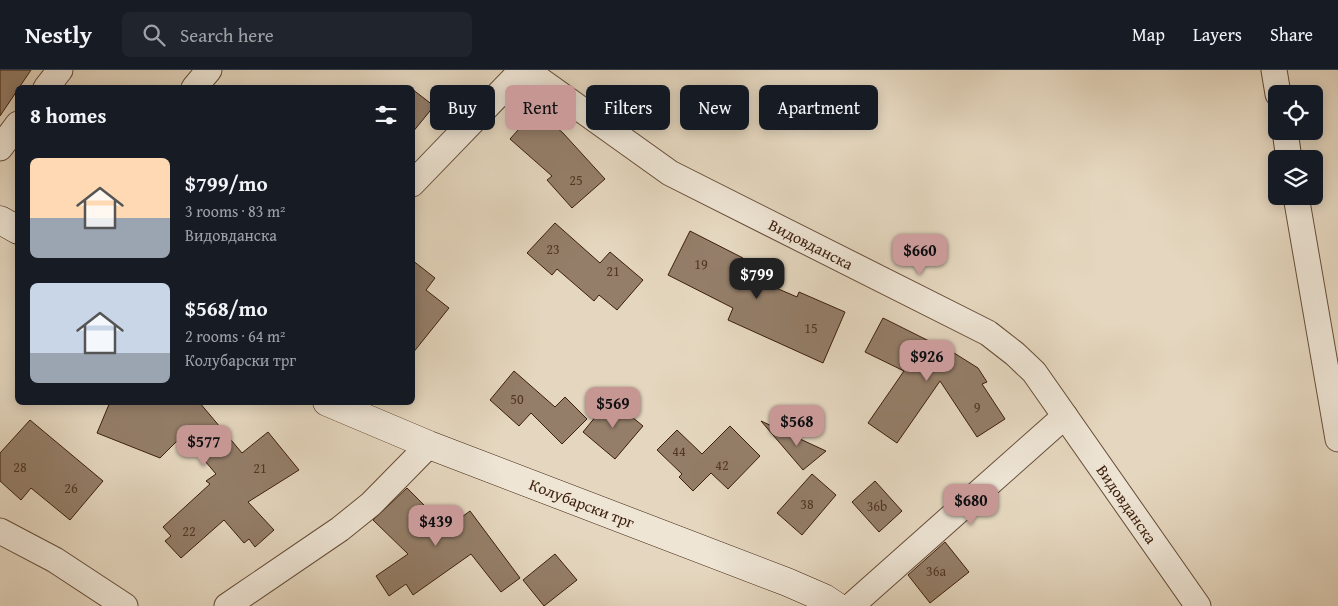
<!DOCTYPE html>
<meta charset="utf-8">
<style>
:root{--surface:#171b24;--page:#20242c;--text:#f1f3f6;--muted:#9ea1a6;--line:#363941;--accent:#c59692}
body{margin:0;font-family:"Gentium Book Plus",serif;background:var(--page);color:var(--text);height:100vh;display:flex;flex-direction:column;font-size:19px;white-space:nowrap}
*{box-sizing:border-box;margin:0}
p{font-size:16px;color:var(--muted)}
.icon{flex:none;width:28px;height:28px;fill:none;stroke:currentColor;stroke-width:2;stroke-linecap:round;stroke-linejoin:round}
.map{position:relative;flex:1;overflow:hidden}
.drawer{position:absolute;left:15px;top:15px;width:400px;height:320px;display:flex;flex-direction:column;background:var(--surface);border-radius:8px;box-shadow:0 2px 12px #0003}
.drawer>*{flex:none}
.top-card{position:absolute;left:430px;top:15px;width:475px;height:45px;display:flex;gap:10px}
.fabs{position:absolute;left:1268px;top:15px;display:grid;gap:10px}
.fabs a{display:grid;place-items:center;width:55px;height:55px;border-radius:8px;background:var(--surface);box-shadow:0 2px 12px #0003;font-size:25px}
.price{position:absolute;translate:-50% -42px;padding:0 11px;border-radius:10px;background:var(--accent);color:#111;font-size:16px;line-height:32px;filter:drop-shadow(0 1px 2px #0008)}
.price::after{content:'';position:absolute;left:50%;top:30px;width:15px;height:11px;margin-left:-8px;background:inherit;clip-path:polygon(0 0,100% 0,50% 100%)}
.price.on{background:#222;color:#fff}
ul{padding:0;list-style:none}
li{display:flex;align-items:center;gap:15px;height:125px;padding:0 15px}
li span{display:grid;place-items:center;flex:none;width:140px;height:100px;border-radius:8px;color:#555}
li>.icon{margin-inline-start:auto}
span .icon{width:60px;height:60px;fill:#fffc;stroke-width:1}
li b{font-size:21px}
h2{display:flex;justify-content:space-between;align-items:center;height:60px;padding:0 15px;font-size:21px}
.chip{padding:0 18px;border-radius:8px;background:var(--surface);box-shadow:0 2px 12px #0003;font-size:18px;line-height:45px}
.chip.on{background:var(--accent);color:#111}
header{display:flex;align-items:center;gap:30px;box-sizing:border-box;height:70px;padding:0 25px;background:var(--surface);border-bottom:1px solid var(--line)}
header strong{font-size:24px}
nav{display:flex;gap:28px;margin-inline-start:auto;font-size:18px}
.search{width:350px;height:45px;background:var(--page);display:flex;align-items:center;gap:12px;box-sizing:border-box;padding:0 18px;border-radius:8px;color:var(--muted);font-size:19px}
.map>svg:first-child{display:block}
.building{fill:#947e69;stroke:#3c1e0b}
.lines{fill:none;stroke-linecap:round;stroke-linejoin:round}
.street-casing{stroke:#664c38;stroke-width:27}
.secondary-casing{stroke:#3c1e0b;stroke-width:29}
.street{stroke:#eee5d5;stroke-width:25}
.secondary{stroke:#eee5d5;stroke-width:28}
.labels{text-anchor:middle;dominant-baseline:central;stroke-width:5;stroke-linejoin:round;paint-order:stroke}
.number-label{font-size:14px;fill:#523622}
.street-label{font-size:16px;fill:#3c1e0b;stroke:#eee5d5}
</style>
<header>
<strong>Nestly</strong>
<div class="search"><svg class="icon" aria-label="search" viewBox="0 0 24 24"><circle cx="10" cy="10" r="6"/><path d="M15 15l6 6"/></svg>Search here</div>
<nav><a>Map</a><a>Layers</a><a>Share</a></nav>
</header>
<div class="map">
<svg width="1338" height="536" viewBox="0 0 1338 536">
<rect width="100%" height="100%" fill="#e5d7bf"/>
<filter id="stains"><feTurbulence type="fractalNoise" baseFrequency=".004" numOctaves="4"/><feColorMatrix values="0 0 0 0 .2 0 0 0 0 .09 0 0 0 0 .02 0 0 0 .5 -.17"/></filter>
<radialGradient id="worn" r=".72"><stop offset=".6" stop-color="#630" stop-opacity="0"/><stop offset="1" stop-color="#630" stop-opacity=".3"/></radialGradient>
<!-- building -->
<g class="building">
<polygon points="0,0 31,0 0,46"/>
<polygon points="412,19 434,36 412,63"/>
<polygon points="536,40 563,63 605,109 572,138 547,110 552,106 510,69"/>
<polygon points="555,153 600,193 610,182 643,210 617,240 599,225 594,231 557,199 552,205 527,183"/>
<polygon points="690,161 743,188 737,201 797,227 799,222 845,242 823,293 728,250 733,238 668,205"/>
<polygon points="412,190 435,208 426,220 449,238 412,284"/>
<polygon points="883,248 933,273 935,271 978,298 987,312 982,314 1005,349 977,367 940,311 897,373 868,353 904,301 865,282"/>
<polygon points="514,301 555,337 565,327 587,349 562,374 531,343 519,356 490,330"/>
<polygon points="610,329 643,356 615,389 583,362"/>
<polygon points="110,332 199,332 242,383 268,362 299,400 248,432 274,460 255,477 249,469 244,473 224,450 181,488 165,471 171,466 163,457 210,414 206,411 216,404 183,365 160,388 97,363"/>
<polygon points="30,350 103,411 70,450 31,418 21,430 0,411 0,383"/>
<polygon points="761,351 826,381 803,400"/>
<polygon points="730,356 760,386 728,419 711,403 693,421 679,407 682,404 657,380 677,360 702,384"/>
<polygon points="812,404 836,425 802,465 777,443"/>
<polygon points="875,411 902,441 879,462 852,432"/>
<polygon points="407,418 447,458 470,441 520,508 501,522 471,484 413,525 406,514 389,526 376,506 408,484 373,450"/>
<polygon points="945,472 969,502 930,533 908,505"/>
<polygon points="555,484 577,510 544,536 523,510"/>
</g>
<g class="lines">
<defs>
<g id="street">
<polyline points="526,0 670,103 988,263 1015,284 1034,302 1198,536"/>
<polyline points="1274,0 1278,24"/>
<polyline points="46,18 60,0"/>
<polyline points="194,18 209,0"/>
<polyline points="1285,61 1289,89"/>
<polyline points="0,78 18,54"/>
<polyline points="412,114 522,0"/>
<polyline points="1296,126 1338,369"/>
<polyline points="0,461 55,490 125,536"/>
<polyline points="227,536 340,459 371,434 429,375"/>
<polyline points="851,536 1065,346"/>
</g>
<g id="secondary">
<polyline points="0,150 18,160"/>
<polyline points="327,332 429,375 787,512 824,528 836,536"/>
</g>
</defs>
<!-- street casing -->
<use href="#street" class="street-casing"/>
<!-- secondary casing -->
<use href="#secondary" class="secondary-casing"/>
<!-- street -->
<use href="#street" class="street"/>
<!-- secondary -->
<use href="#secondary" class="secondary"/>
</g>
<g class="labels">
<!-- number labels -->
<g class="number-label">
<text x="576" y="110">25</text>
<text x="553" y="179">23</text>
<text x="701" y="194">19</text>
<text x="613" y="201">21</text>
<text x="811" y="258">15</text>
<text x="517" y="329">50</text>
<text x="977" y="337">9</text>
<text x="679" y="381">44</text>
<text x="722" y="395">42</text>
<text x="20" y="397">28</text>
<text x="260" y="398">21</text>
<text x="71" y="418">26</text>
<text x="807" y="434">38</text>
<text x="877" y="436">36b</text>
<text x="189" y="461">22</text>
<text x="936" y="501">36a</text>
</g>
<!-- street labels -->
<g class="street-label">
<text transform="translate(811 174) rotate(27)">Видовданска</text>
<text transform="translate(582 433) rotate(21)">Колубарски трг</text>
<text transform="translate(1127 434) rotate(55)">Видовданска</text>
</g>
</g>
<rect width="100%" height="100%" filter="url(#stains)"/>
<rect width="100%" height="100%" fill="url(#worn)"/>
</svg>
<div class="fabs">
<a><svg class="icon" aria-label="locate" viewBox="0 0 24 24"><circle cx="12" cy="12" r="6"/><path d="M12 2v4M12 18v4M2 12h4M18 12h4"/></svg></a>
<a><svg class="icon" aria-label="layers" viewBox="0 0 24 24"><path d="M12 4l9 5-9 5-9-5zM3 14l9 5 9-5"/></svg></a>
</div>
<b class="price" style="left:920px;top:206px">$660</b>
<b class="price on" style="left:757px;top:230px">$799</b>
<b class="price" style="left:927px;top:312px">$926</b>
<b class="price" style="left:613px;top:359px">$569</b>
<b class="price" style="left:797px;top:377px">$568</b>
<b class="price" style="left:204px;top:397px">$577</b>
<b class="price" style="left:971px;top:456px">$680</b>
<b class="price" style="left:436px;top:477px">$439</b>
<div class="top-card">
<a class="chip">Buy</a>
<a class="chip on">Rent</a>
<a class="chip">Filters</a>
<a class="chip">New</a>
<a class="chip">Apartment</a>
</div>
<section class="drawer">
<h2>8 homes<svg class="icon" aria-label="filters" viewBox="0 0 24 24"><path d="M4 7h16M4 17h16"/><circle cx="9" cy="7" r="2"/><circle cx="15" cy="17" r="2"/></svg></h2>
<ul>
<li><span style="background:linear-gradient(#ffd9b3 60%,#9aa5b1 0)"><svg class="icon" aria-label="home" viewBox="0 0 24 24"><path d="M3 11l9-7 9 7M6 9v11h12V9"/></svg></span><div><b>$799/mo</b><p>3 rooms · 83 m²</p><p>Видовданска</p></div></li>
<li><span style="background:linear-gradient(#c9d6e8 70%,#9aa5b1 0)"><svg class="icon" aria-label="home" viewBox="0 0 24 24"><path d="M3 11l9-7 9 7M6 9v11h12V9"/></svg></span><div><b>$568/mo</b><p>2 rooms · 64 m²</p><p>Колубарски трг</p></div></li>
</ul>
</section>
</div>
